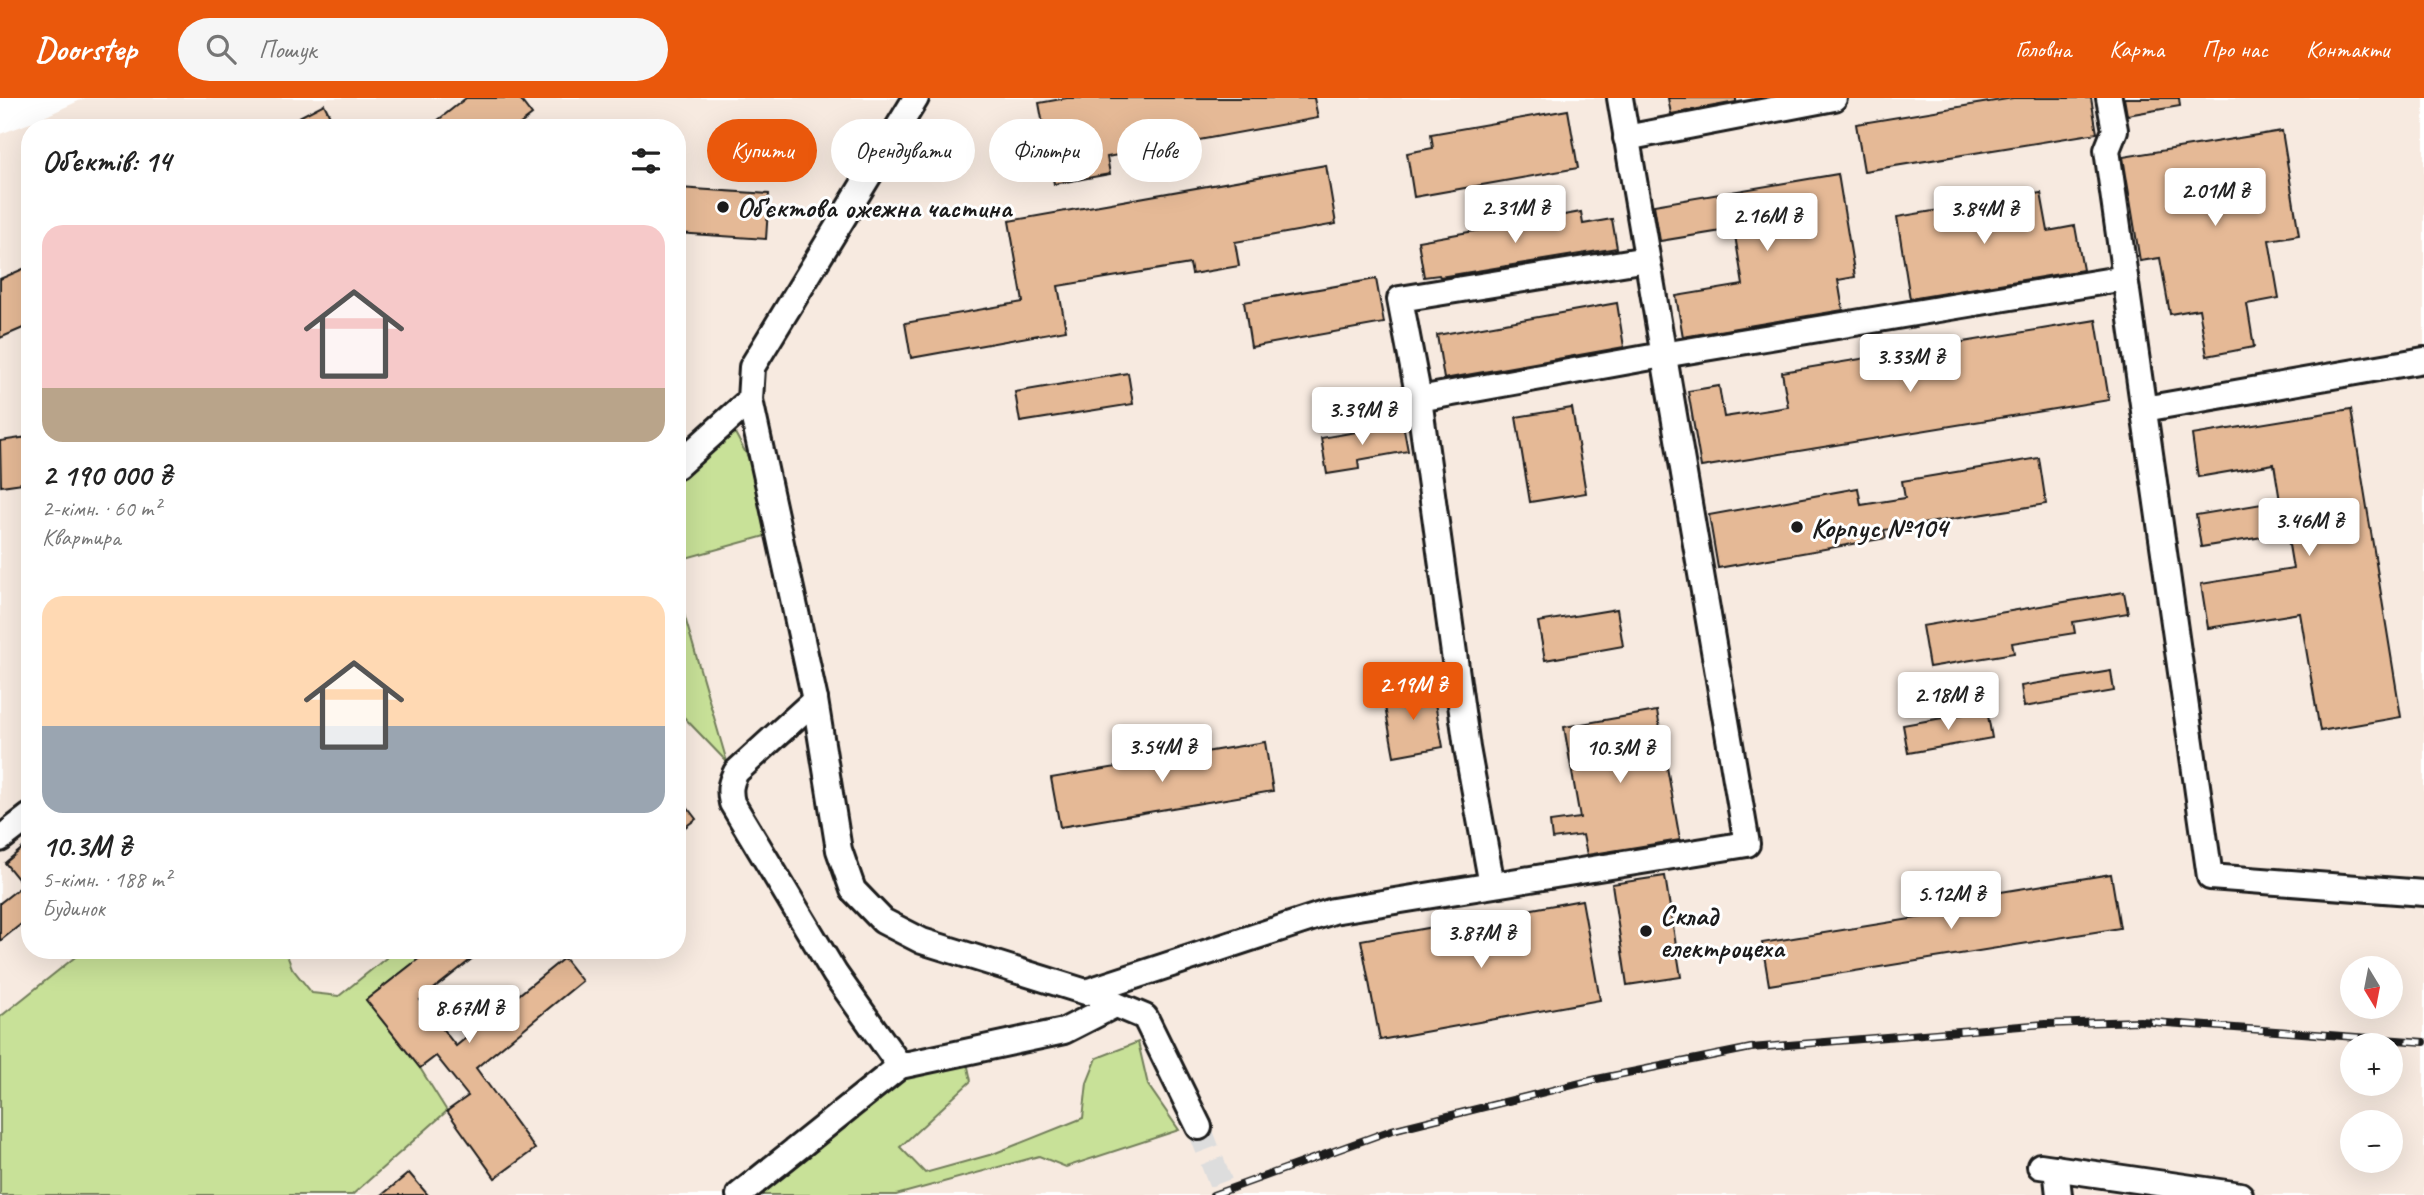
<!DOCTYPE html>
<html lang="uk">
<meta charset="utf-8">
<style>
:root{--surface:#fff;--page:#f6f6f6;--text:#222;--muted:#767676;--accent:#ea580c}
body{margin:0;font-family:Caveat,sans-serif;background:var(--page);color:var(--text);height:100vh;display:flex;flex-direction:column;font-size:26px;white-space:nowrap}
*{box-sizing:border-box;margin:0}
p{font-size:23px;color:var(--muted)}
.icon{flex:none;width:38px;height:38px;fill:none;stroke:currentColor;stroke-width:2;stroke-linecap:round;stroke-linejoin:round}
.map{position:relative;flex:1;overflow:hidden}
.panel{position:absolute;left:21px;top:21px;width:665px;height:840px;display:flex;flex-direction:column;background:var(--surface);border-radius:28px;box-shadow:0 7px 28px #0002}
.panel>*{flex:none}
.banner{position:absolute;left:707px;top:21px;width:665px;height:63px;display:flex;gap:14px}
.needle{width:46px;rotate:170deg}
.controls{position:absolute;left:2340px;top:858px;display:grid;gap:14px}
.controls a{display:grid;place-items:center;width:63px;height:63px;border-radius:50%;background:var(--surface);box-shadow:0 7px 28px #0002;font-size:35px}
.price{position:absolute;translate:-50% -60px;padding:0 16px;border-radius:7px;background:#fff;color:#222;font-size:23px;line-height:46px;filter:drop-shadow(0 2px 4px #0008)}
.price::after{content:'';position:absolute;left:50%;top:42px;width:21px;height:16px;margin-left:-10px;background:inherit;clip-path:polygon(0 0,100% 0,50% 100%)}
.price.on{background:var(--accent);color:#fff}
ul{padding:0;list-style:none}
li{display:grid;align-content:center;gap:14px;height:371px;padding:0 21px}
li span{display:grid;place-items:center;height:217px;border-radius:21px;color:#555}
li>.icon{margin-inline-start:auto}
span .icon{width:126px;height:126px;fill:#fffc;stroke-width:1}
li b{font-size:30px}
h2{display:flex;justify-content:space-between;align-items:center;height:84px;padding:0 21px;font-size:30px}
.pill{padding:0 24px;border-radius:32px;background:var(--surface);box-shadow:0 7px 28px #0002;font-size:24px;line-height:63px}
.pill.on{background:var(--accent);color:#fff}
header{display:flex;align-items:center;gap:42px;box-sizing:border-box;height:98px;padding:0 35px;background:var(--accent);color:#fff}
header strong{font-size:33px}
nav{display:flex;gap:38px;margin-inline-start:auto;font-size:24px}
.search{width:490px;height:63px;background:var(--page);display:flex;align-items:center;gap:18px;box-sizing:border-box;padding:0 24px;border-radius:38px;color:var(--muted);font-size:26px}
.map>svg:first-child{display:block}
.built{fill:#f7eae0;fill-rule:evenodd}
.green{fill:#c8e198;stroke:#727e5a;stroke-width:2}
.building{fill:#e5b996;stroke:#1c1c1c;stroke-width:2}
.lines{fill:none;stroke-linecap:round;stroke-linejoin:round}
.minor-tunnel{stroke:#ddd;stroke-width:24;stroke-dasharray:24 12;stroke-linecap:butt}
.minor-casing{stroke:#1c1c1c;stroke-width:30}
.minor{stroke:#fff;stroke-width:24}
.rail-casing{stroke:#1c1c1c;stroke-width:8}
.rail{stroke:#fff;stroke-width:5;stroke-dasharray:16;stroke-linecap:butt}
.poi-dot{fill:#1c1c1c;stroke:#fff;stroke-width:2.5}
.labels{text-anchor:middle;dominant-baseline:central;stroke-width:6;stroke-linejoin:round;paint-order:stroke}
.poi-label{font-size:28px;font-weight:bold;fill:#1c1c1c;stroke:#fff;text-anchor:start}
</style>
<header>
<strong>Doorstep</strong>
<div class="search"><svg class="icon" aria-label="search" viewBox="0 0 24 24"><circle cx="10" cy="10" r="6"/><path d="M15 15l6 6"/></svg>Пошук</div>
<nav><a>Головна</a><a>Карта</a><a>Про нас</a><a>Контакти</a></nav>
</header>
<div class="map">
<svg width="2424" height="1097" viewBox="0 0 2424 1097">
<rect width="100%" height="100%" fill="#fff"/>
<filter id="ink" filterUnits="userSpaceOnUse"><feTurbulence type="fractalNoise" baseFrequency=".0143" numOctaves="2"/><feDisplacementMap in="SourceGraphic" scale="14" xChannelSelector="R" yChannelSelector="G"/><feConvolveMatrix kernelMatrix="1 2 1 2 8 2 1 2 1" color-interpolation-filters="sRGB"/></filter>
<g filter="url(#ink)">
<!-- built -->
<path class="built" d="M85 0H2424V1097H0V36L33 24ZM30 30H677V852H30ZM2352 870H2390V908H2352ZM2352 947H2390V985H2352ZM2352 1024H2390V1062H2352Z"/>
<!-- green -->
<g class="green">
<polygon points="728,322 755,372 765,438 682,461 677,476 677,368"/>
<polygon points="677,492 727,664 677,612"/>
<polygon points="84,852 285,852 292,870 312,895 339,898 396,852 430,852 366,902 420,970 447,1013 352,1097 0,1097 0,919"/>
<polygon points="1138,944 1148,987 1179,1032 1066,1069 1039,1058 896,1097 753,1097 903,973 967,964 971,983 900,1049 925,1075 993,1056 1083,1020 1087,985 1097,960"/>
</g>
<!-- building -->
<g class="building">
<polygon points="466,0 519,0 532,17 515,30 428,30"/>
<polygon points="1067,0 1314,0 1318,20 1107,59 1110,76 1054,86 1039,5"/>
<polygon points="1668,0 1736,0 1736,4 1671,16"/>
<polygon points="2013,0 2091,0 2097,35 1864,73 1856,26"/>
<polygon points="2124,0 2179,0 2180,8 2127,17"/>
<polygon points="324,6 336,30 278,30"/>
<polygon points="1568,12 1578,70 1414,99 1407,55 1433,50 1431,36"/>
<polygon points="2282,33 2299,137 2269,142 2279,200 2247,206 2254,249 2207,258 2199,211 2170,216 2160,160 2140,163 2123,59"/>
<polygon points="1326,67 1336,126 1235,144 1239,168 1192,176 1190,166 1058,188 1066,232 911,260 905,225 1023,204 1009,123"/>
<polygon points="1838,76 1855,179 1838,182 1843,212 1683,239 1676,198 1743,187 1734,131 1660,143 1654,107"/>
<polygon points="679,90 769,96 766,141 677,135"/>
<polygon points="2041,95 2048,133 2075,128 2083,172 1910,201 1897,119"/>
<polygon points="1581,114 1583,126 1612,121 1617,150 1440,179 1439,177 1424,179 1418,143"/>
<polygon points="30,168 30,227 0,240 0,181"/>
<polygon points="1376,181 1384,225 1251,249 1244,204"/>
<polygon points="1617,205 1624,249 1444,281 1437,237"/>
<polygon points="2096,222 2109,302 1701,369 1688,293 1719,288 1724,319 1788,309 1782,274"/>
<polygon points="1128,275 1133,306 1020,324 1015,294"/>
<polygon points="1572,310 1586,395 1530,404 1516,319"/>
<polygon points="2351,311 2401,619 2320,633 2300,515 2208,530 2201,486 2293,471 2287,435 2201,449 2196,417 2280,403 2274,366 2198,379 2192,337"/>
<polygon points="1403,326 1408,353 1358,362 1359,371 1327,376 1321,340"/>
<polygon points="28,339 30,384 1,388 0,343"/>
<polygon points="2039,360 2046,406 1884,432 1886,440 1718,470 1709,417 1858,390 1861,407 1905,400 1902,383"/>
<polygon points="2124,494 2128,515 2073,524 2075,535 2012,545 2014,555 1929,569 1922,528"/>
<polygon points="1617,511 1623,548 1545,562 1538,524"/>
<polygon points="2111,573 2114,593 2024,609 2021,588"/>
<polygon points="1432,589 1443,649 1394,658 1383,598"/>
<polygon points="1987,612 1992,640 1908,655 1903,627"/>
<polygon points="1657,613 1680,742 1587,757 1583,737 1552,741 1550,724 1580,720 1564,629"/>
<polygon points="1265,644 1273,693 1060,729 1051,680"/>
<polygon points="677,696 696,721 677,735"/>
<polygon points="30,744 30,819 0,843 0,805 23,787 5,765"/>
<polygon points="2111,776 2120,830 1769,887 1762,845 1960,813 1958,801"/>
<polygon points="1665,778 1681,879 1627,887 1612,786"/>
<polygon points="1582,802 1600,902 1380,942 1361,842"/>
<polygon points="430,852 483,852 420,902 456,948 564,860 582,883 476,970 535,1051 495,1080 447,1013 468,998 436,958 420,970 366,902"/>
<polygon points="409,1075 428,1097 382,1097"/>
</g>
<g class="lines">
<!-- minor-tunnel -->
<polyline class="minor-tunnel" points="1199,1029 1225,1097"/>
<defs>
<g id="minor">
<polyline points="916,0 752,269 750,302 815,602 839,752 853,792 883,823 922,843 1086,894 1333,813 1747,746 1620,0"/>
<polyline points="2109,0 2115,32 2107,52 2210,779 2424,795"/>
<polyline points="1626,40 1834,0"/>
<polyline points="1419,301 1400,201 1647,161"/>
<polyline points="2144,311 2424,262"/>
<polyline points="677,368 750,302"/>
<path d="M815 602 736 674C730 686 729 692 732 705L835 876 900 968"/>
<polyline points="0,741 30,718"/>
<polyline points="1492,787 1467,650 1419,301 1663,257 2125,180"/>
<polyline points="1100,900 1145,919 1199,1029"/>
<polyline points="2040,1068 2240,1097"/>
<polyline points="2056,1070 2059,1097"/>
<polyline points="739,1097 900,968 1064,933 1115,907"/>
</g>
</defs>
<!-- minor casing -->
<use href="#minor" class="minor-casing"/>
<!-- minor -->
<use href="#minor" class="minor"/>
<defs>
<polyline id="rail" points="1213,1097 1392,1032 1597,981 1751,950 2045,926 2140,923 2424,944"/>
</defs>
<!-- rail casing -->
<use href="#rail" class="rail-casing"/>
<!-- rail -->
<use href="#rail" class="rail"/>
</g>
</g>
<!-- markers -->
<g class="poi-dot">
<circle cx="723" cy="109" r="7"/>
<circle cx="1797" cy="429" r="7"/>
<circle cx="1646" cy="833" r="7"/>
</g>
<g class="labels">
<!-- poi labels -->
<g class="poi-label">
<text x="737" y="109">Об'єктова ожежна частина</text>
<text x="1811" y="429">Корпус №104</text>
<text x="1660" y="817">Склад<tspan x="1660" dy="32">електроцеха</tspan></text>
</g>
</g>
</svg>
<div class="controls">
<a><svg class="needle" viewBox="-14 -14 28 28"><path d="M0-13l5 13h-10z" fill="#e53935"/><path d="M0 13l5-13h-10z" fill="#767676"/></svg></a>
<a>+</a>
<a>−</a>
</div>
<b class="price" style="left:2215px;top:130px">2.01M ₴</b>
<b class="price" style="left:1515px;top:147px">2.31M ₴</b>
<b class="price" style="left:1984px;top:148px">3.84M ₴</b>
<b class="price" style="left:1767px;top:155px">2.16M ₴</b>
<b class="price" style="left:1910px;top:296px">3.33M ₴</b>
<b class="price" style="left:1362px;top:349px">3.39M ₴</b>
<b class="price" style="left:2309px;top:460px">3.46M ₴</b>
<b class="price on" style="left:1413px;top:624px">2.19M ₴</b>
<b class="price" style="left:1948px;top:634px">2.18M ₴</b>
<b class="price" style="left:1162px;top:686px">3.54M ₴</b>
<b class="price" style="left:1620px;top:687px">10.3M ₴</b>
<b class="price" style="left:1951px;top:833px">5.12M ₴</b>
<b class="price" style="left:1481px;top:872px">3.87M ₴</b>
<b class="price" style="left:469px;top:947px">8.67M ₴</b>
<div class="banner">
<a class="pill on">Купити</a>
<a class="pill">Орендувати</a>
<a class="pill">Фільтри</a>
<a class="pill">Нове</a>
</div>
<section class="panel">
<h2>Об’єктів: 14<svg class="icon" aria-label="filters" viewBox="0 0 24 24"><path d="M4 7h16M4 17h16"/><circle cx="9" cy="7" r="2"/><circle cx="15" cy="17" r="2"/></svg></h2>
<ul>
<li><span style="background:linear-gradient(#f6c9c9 75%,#b9a48a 0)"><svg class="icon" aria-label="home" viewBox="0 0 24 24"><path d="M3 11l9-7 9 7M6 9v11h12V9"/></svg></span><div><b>2 190 000 ₴</b><p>2-кімн. · 60 m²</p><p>Квартира</p></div></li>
<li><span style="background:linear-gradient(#ffd9b3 60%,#9aa5b1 0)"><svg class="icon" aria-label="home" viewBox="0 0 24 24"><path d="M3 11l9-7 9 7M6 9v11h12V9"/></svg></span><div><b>10.3M ₴</b><p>5-кімн. · 188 m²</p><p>Будинок</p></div></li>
</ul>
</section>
</div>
